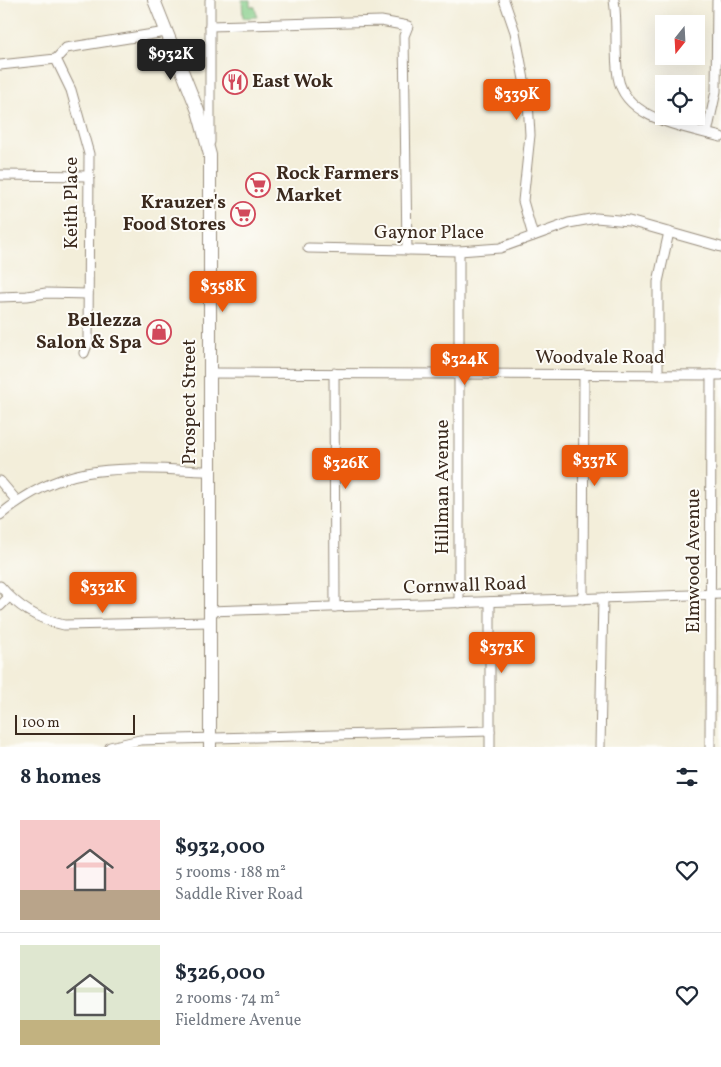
<!DOCTYPE html>
<meta charset="utf-8">
<style>
:root{--surface:#fff;--page:#f6f6f7;--text:#1f2937;--muted:#747a83;--line:#e0e1e3;--accent:#ea580c}
body{margin:0;font-family:Vollkorn,serif;background:var(--page);color:var(--text);height:100vh;display:flex;flex-direction:column;font-size:19px;white-space:nowrap}
*{box-sizing:border-box;margin:0}
p{font-size:16px;color:var(--muted)}
.icon{flex:none;width:28px;height:28px;fill:none;stroke:currentColor;stroke-width:2;stroke-linecap:round;stroke-linejoin:round}
.map{position:relative;height:747px;overflow:hidden}
.panel{display:flex;flex-direction:column;background:var(--surface);flex:1}
.panel>*{flex:none}
.needle{width:32px;rotate:198deg}
.tools{position:absolute;left:655px;top:15px;display:grid;gap:10px}
.tools a{display:grid;place-items:center;width:50px;height:50px;border-radius:0px;background:var(--surface);box-shadow:0 5px 20px #0002;font-size:25px}
.scale{position:absolute;left:15px;bottom:12px;width:120px;box-sizing:border-box;padding-left:5px;border:2px solid #3b2a1e;border-top:0;font-size:14px;line-height:18px;white-space:nowrap;color:#3b2a1e;-webkit-text-stroke:4px #fdfcf7;paint-order:stroke}
.price{position:absolute;translate:-50% -42px;padding:0 11px;border-radius:5px;background:var(--accent);color:#fff;font-size:16px;line-height:32px;filter:drop-shadow(0 1px 2px #0008)}
.price::after{content:'';position:absolute;left:50%;top:30px;width:15px;height:11px;margin-left:-8px;background:inherit;clip-path:polygon(0 0,100% 0,50% 100%)}
.price.selected{background:#222;color:#fff}
ul{padding:0;list-style:none}
li{display:flex;align-items:center;gap:15px;height:125px;padding:0 20px}
li+li{border-top:1px solid var(--line)}
li span{display:grid;place-items:center;flex:none;width:140px;height:100px;border-radius:0px;color:#555}
li>.icon{margin-inline-start:auto}
span .icon{width:60px;height:60px;fill:#fffc;stroke-width:1}
li b{font-size:21px}
h2{display:flex;justify-content:space-between;align-items:center;height:60px;padding:0 20px;font-size:21px}
.map>svg:first-child{display:block}
.green{fill:#85cd89;stroke:#607c54}
.lines{fill:none;stroke-linecap:round;stroke-linejoin:round}
.minor-casing{stroke:#978c7c;stroke-width:11}
.secondary-casing{stroke:#978c7c;stroke-width:14}
.minor{stroke:#fff;stroke-width:9}
.secondary{stroke:#fff;stroke-width:12}
.labels{text-anchor:middle;dominant-baseline:central;stroke-width:4;stroke-linejoin:round;paint-order:stroke}
.poi-label{font-size:19px;font-weight:bold;fill:#3b2a1e;stroke:#fdfcf7;text-anchor:start}
.street-label{font-size:19px;fill:#3b2a1e;stroke:#fdfcf7}
</style>
<div class="map">
<svg width="721" height="747" viewBox="0 0 721 747">
<rect width="100%" height="100%" fill="#fdfcf7"/>
<filter id="ink" filterUnits="userSpaceOnUse"><feTurbulence type="fractalNoise" baseFrequency=".02" numOctaves="2"/><feDisplacementMap in="SourceGraphic" scale="10" xChannelSelector="R" yChannelSelector="G"/><feConvolveMatrix kernelMatrix="1 2 1 2 8 2 1 2 1" color-interpolation-filters="sRGB"/></filter>
<filter id="wash" filterUnits="userSpaceOnUse"><feTurbulence type="fractalNoise" baseFrequency=".0096" numOctaves="4" result="noise"/><feDisplacementMap in="SourceGraphic" scale="20" xChannelSelector="R" yChannelSelector="G"/><feGaussianBlur stdDeviation="1.12" result="paint"/><feColorMatrix in="noise" values="0 0 0 0 0 0 0 0 0 0 0 0 0 0 0 0 0 1.4 0 .05"/><feComposite in="paint" operator="in"/></filter>
<g filter="url(#wash)">
<rect width="100%" height="100%" fill="#f3eeda"/>
<!-- green -->
<polygon class="green" points="242,0 250,0 250,6 255,7 257,17 243,18"/>
</g>
<g filter="url(#ink)">
<g class="lines">
<defs>
<g id="minor">
<polyline points="210,0 210,142"/>
<polyline points="504,0 515,32 528,101 530,135 523,201 533,236"/>
<path d="M614 0C618 25 614 52 618 77 625 120 686 127 721 137"/>
<polyline points="210,26 381,21 408,26 404,36 407,250"/>
<polyline points="56,59 71,90 89,154 88,342 84,353"/>
<polyline points="0,65 56,59 66,48 166,32"/>
<polyline points="707,133 716,91 717,0"/>
<polyline points="0,175 90,176"/>
<polyline points="308,248 459,251 500,248 569,223 596,218 629,221 721,247"/>
<polyline points="0,297 27,296 46,293 88,294"/>
<polyline points="209,373 721,375"/>
<polyline points="334,373 335,607"/>
<polyline points="658,375 658,282 669,232"/>
<polyline points="0,481 17,501"/>
<path d="M0 515C69 458 125 469 209 471"/>
<path d="M0 586C18 607 37 619 64 625L210 622"/>
<polyline points="583,599 584,374"/>
<polyline points="490,602 490,747"/>
<polyline points="459,603 459,251"/>
<polyline points="0,606 9,597"/>
<polyline points="209,611 721,594"/>
<polyline points="110,747 140,740 490,731"/>
<polyline points="600,747 603,598"/>
<polyline points="710,747 711,375"/>
</g>
<polyline id="secondary" points="154,0 198,111 210,155 210,747"/>
</defs>
<!-- minor casing -->
<use href="#minor" class="minor-casing"/>
<!-- secondary casing -->
<use href="#secondary" class="secondary-casing"/>
<!-- minor -->
<use href="#minor" class="minor"/>
<!-- secondary -->
<use href="#secondary" class="secondary"/>
</g>
</g>
<!-- icons -->
<defs>
<symbol id="restaurant-ring" viewBox="-11 -11 22 22"><circle r="9.5" fill="#fdfcf7" stroke="#d1495b" stroke-width="1.5"/><path d="M-5-6h1v4h1v-4h1v4h1v-4h1v5L-1.5 .5V6h-2V.5L-5-1ZM5-6V6H3V1.5H1.5Q1.5-4 5-6Z" fill="#d1495b"/></symbol>
<symbol id="supermarket-ring" viewBox="-11 -11 22 22"><circle r="9.5" fill="#fdfcf7" stroke="#d1495b" stroke-width="1.5"/><path d="M-6-5.5h2.5l.6 2H6L4.5 2H-2.5L-4.4-4H-6ZM-1.5 3.2a1.3 1.3 0 1 0 .1 0ZM3 3.2a1.3 1.3 0 1 0 .1 0Z" fill="#d1495b"/></symbol>
<symbol id="shop-ring" viewBox="-11 -11 22 22"><circle r="9.5" fill="#fdfcf7" stroke="#d1495b" stroke-width="1.5"/><path d="M-5-2.5h2.3a2.7 3.5 0 0 1 5.4 0H5L5.5 6h-11ZM-1.5-2.5h3a1.5 2.3 0 0 0-3 0Z" fill="#d1495b"/></symbol>
</defs>
<g fill-rule="evenodd">
<use href="#restaurant-ring" x="221" y="68" width="28" height="28"/>
<use href="#supermarket-ring" x="244" y="171" width="28" height="28"/>
<use href="#supermarket-ring" x="229" y="200" width="28" height="28"/>
<use href="#shop-ring" x="145" y="318" width="28" height="28"/>
</g>
<g class="labels">
<!-- poi labels -->
<g class="poi-label">
<text x="252" y="82">East Wok</text>
<text x="276" y="174">Rock Farmers<tspan x="276" dy="22">Market</tspan></text>
<text x="226" y="203" text-anchor="end">Krauzer's<tspan x="226" dy="22">Food Stores</tspan></text>
<text x="142" y="321" text-anchor="end">Bellezza<tspan x="142" dy="22">Salon &amp; Spa</tspan></text>
</g>
<!-- street labels -->
<g class="street-label">
<text transform="translate(72 203) rotate(-90)">Keith Place</text>
<text x="429" y="233">Gaynor Place</text>
<text x="600" y="358">Woodvale Road</text>
<text transform="translate(190 402) rotate(-90)">Prospect Street</text>
<text transform="translate(443 487) rotate(-90)">Hillman Avenue</text>
<text transform="translate(694 561) rotate(-90)">Elmwood Avenue</text>
<text transform="translate(465 586) rotate(-2)">Cornwall Road</text>
</g>
</g>
</svg>
<div class="tools">
<a><svg class="needle" viewBox="-14 -14 28 28"><path d="M0-13l5 13h-10z" fill="#e53935"/><path d="M0 13l5-13h-10z" fill="#747a83"/></svg></a>
<a><svg class="icon" aria-label="locate" viewBox="0 0 24 24"><circle cx="12" cy="12" r="6"/><path d="M12 2v4M12 18v4M2 12h4M18 12h4"/></svg></a>
</div>
<div class="scale">100 m</div>
<b class="price selected" style="left:171px;top:81px">$932K</b>
<b class="price" style="left:517px;top:121px">$339K</b>
<b class="price" style="left:223px;top:313px">$358K</b>
<b class="price" style="left:465px;top:386px">$324K</b>
<b class="price" style="left:595px;top:487px">$337K</b>
<b class="price" style="left:346px;top:490px">$326K</b>
<b class="price" style="left:103px;top:614px">$332K</b>
<b class="price" style="left:502px;top:674px">$373K</b>
</div>
<section class="panel">
<h2>8 homes<svg class="icon" aria-label="filters" viewBox="0 0 24 24"><path d="M4 7h16M4 17h16"/><circle cx="9" cy="7" r="2"/><circle cx="15" cy="17" r="2"/></svg></h2>
<ul>
<li><span style="background:linear-gradient(#f6c9c9 70%,#b9a48a 0)"><svg class="icon" aria-label="home" viewBox="0 0 24 24"><path d="M3 11l9-7 9 7M6 9v11h12V9"/></svg></span><div><b>$932,000</b><p>5 rooms · 188 m²</p><p>Saddle River Road</p></div><svg class="icon" aria-label="heart" viewBox="0 0 24 24"><path d="M12 20l-8-8c-3-5 5-10 8-4 3-6 11-1 8 4z"/></svg></li>
<li><span style="background:linear-gradient(#dfe7d0 75%,#c2b280 0)"><svg class="icon" aria-label="home" viewBox="0 0 24 24"><path d="M3 11l9-7 9 7M6 9v11h12V9"/></svg></span><div><b>$326,000</b><p>2 rooms · 74 m²</p><p>Fieldmere Avenue</p></div><svg class="icon" aria-label="heart" viewBox="0 0 24 24"><path d="M12 20l-8-8c-3-5 5-10 8-4 3-6 11-1 8 4z"/></svg></li>
</ul>
</section>
